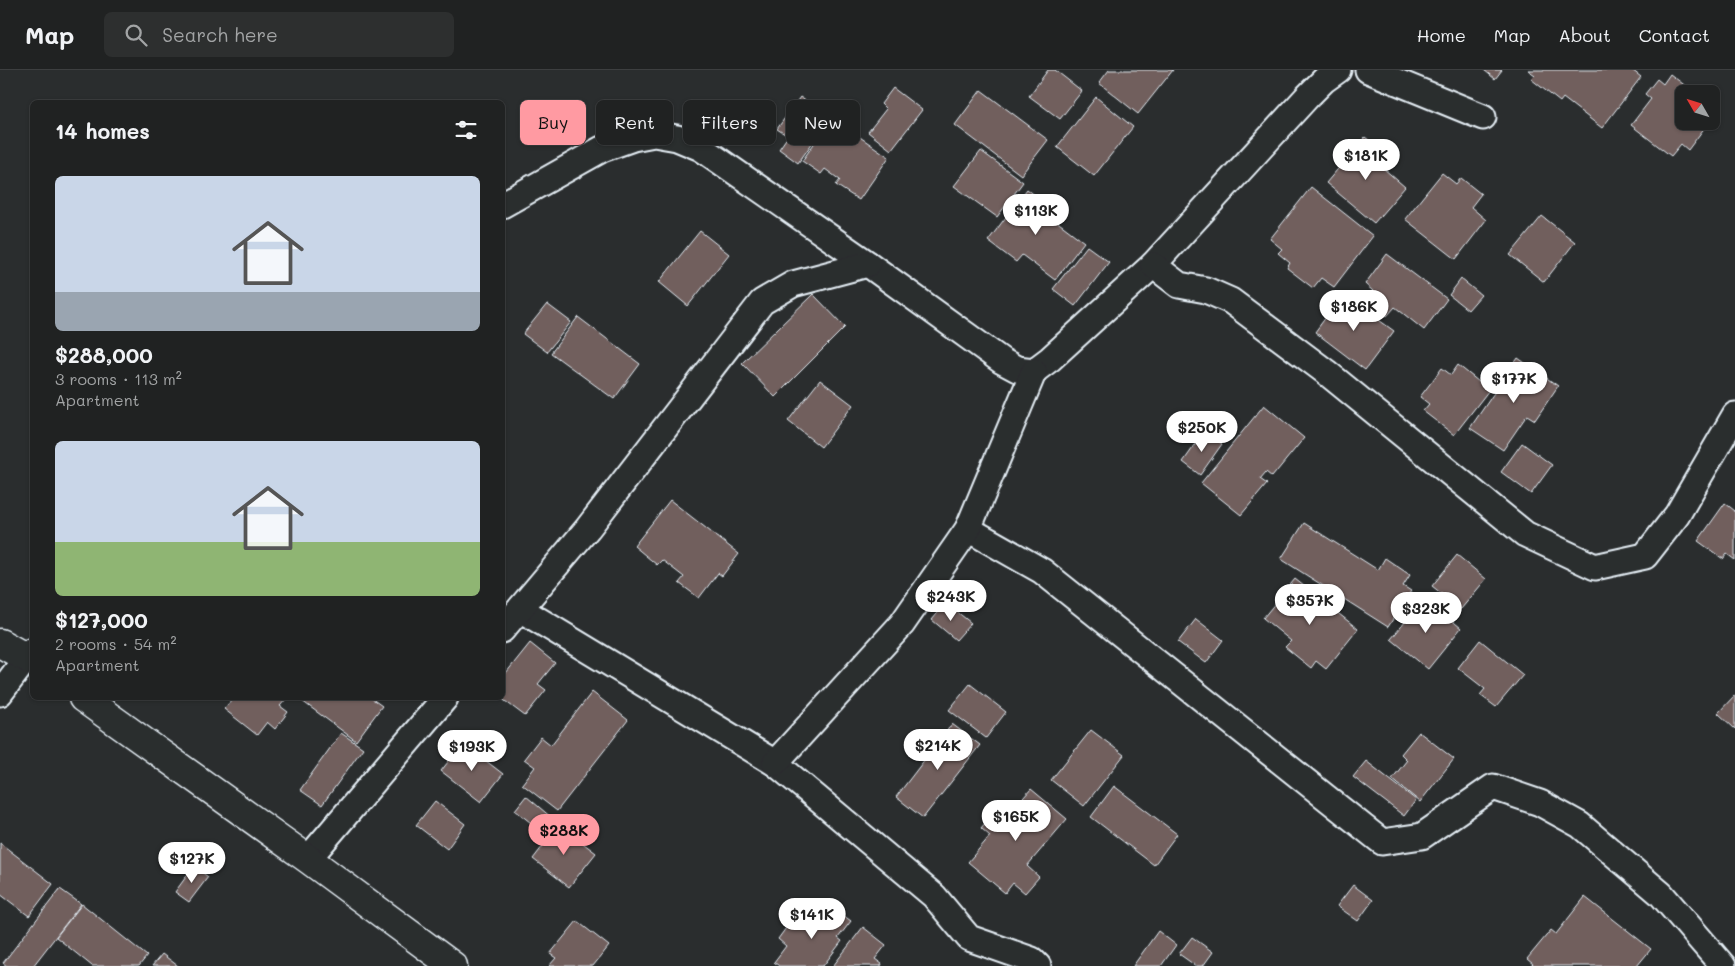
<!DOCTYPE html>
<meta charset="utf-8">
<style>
:root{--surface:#202222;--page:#2d2f2f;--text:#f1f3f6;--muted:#a2a4a5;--line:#3d3f40;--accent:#ff9aa2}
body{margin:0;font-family:Mali,sans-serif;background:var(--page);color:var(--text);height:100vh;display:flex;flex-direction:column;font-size:19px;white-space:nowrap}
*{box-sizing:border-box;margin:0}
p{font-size:16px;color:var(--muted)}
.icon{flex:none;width:28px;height:28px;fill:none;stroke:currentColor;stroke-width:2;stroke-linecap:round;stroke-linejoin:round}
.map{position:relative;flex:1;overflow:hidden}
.drawer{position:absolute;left:30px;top:30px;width:475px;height:600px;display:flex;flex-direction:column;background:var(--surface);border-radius:8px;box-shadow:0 1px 4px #0004,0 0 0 1px var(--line)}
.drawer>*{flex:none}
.guide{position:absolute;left:520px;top:30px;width:475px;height:45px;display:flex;gap:10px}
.needle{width:32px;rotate:309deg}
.controls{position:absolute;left:1675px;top:15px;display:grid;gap:10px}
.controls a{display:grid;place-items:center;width:45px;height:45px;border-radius:8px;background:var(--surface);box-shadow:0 1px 4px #0004,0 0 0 1px var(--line);font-size:25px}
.price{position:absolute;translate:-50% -42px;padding:0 11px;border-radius:18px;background:#fff;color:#222;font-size:16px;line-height:32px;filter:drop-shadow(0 1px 2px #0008)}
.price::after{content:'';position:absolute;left:50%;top:30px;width:15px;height:11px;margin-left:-8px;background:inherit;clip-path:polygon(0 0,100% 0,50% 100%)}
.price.on{background:var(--accent);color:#111}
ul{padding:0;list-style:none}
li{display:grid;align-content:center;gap:10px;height:265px;padding:0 25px}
li span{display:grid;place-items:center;height:155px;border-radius:8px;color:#555}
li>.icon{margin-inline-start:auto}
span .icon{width:90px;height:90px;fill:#fffc;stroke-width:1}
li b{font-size:21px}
h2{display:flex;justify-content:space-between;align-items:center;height:60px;padding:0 25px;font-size:21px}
.pill{padding:0 18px;border-radius:8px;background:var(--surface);box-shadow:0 1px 4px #0004,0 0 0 1px var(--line);font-size:18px;line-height:45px}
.pill.on{background:var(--accent);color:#111}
header{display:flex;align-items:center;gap:30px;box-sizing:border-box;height:70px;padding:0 25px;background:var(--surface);border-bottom:1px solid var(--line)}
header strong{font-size:24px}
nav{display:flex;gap:28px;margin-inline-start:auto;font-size:18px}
.search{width:350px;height:45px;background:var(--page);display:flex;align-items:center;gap:12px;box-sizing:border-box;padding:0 18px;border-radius:8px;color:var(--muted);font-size:19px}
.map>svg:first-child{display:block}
.building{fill:#715e5d;stroke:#e8f1f8}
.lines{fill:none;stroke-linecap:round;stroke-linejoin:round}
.street-casing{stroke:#e8f1f8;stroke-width:29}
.secondary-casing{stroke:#e8f1f8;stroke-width:31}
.street{stroke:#2a2d2e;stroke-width:25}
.secondary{stroke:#2a2d2e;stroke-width:28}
</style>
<header>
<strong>Map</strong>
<div class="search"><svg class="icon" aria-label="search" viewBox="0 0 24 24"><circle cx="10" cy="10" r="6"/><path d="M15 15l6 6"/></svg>Search here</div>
<nav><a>Home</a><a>Map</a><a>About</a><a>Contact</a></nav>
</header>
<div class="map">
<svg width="1735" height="896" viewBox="0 0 1735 896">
<rect width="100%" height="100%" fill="#2a2d2e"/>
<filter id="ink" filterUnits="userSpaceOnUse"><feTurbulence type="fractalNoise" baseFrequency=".02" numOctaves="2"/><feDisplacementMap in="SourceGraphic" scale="10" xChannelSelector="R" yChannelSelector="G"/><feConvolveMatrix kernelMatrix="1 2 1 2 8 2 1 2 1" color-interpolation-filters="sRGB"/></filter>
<g filter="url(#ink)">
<!-- building -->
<g class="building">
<polygon points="1048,0 1055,0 1082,21 1060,49 1029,26"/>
<polygon points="1109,0 1173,0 1138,44 1099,13"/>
<polygon points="1484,0 1502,0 1495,9"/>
<polygon points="1528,0 1632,0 1641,7 1602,58 1563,28 1560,32 1531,9 1535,5"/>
<polygon points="1670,4 1696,24 1684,24 1684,51 1706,51 1708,53 1688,80 1681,74 1671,86 1631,55 1651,29 1645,24 1657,9 1663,14"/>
<polygon points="893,18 922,40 891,80 868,62 886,39 881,34"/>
<polygon points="981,20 1048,70 1021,105 955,55"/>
<polygon points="800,27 830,48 798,93 779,79 788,66 777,59"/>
<polygon points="1096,27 1133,57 1094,106 1057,77"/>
<polygon points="832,48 889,87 859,130 836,115 840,110 825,99 821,104 802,91"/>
<polygon points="1365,67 1384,82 1376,92 1405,117 1374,153 1326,113"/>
<polygon points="981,81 1023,112 997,147 954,116"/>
<polygon points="1442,103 1456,114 1461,108 1481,124 1471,137 1486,150 1456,189 1405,149"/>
<polygon points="1311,117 1373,166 1334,217 1321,208 1313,218 1287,198 1290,193 1278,183 1282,179 1270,169"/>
<polygon points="1027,119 1055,141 1051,147 1084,172 1055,210 1022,185 1016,192 988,171"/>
<polygon points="1542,146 1575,172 1544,212 1510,185"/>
<polygon points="700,161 729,184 688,236 659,212"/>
<polygon points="1087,176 1109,192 1075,236 1053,219"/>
<polygon points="1387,184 1447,229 1424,260 1395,237 1387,246 1366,230 1373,221 1365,214"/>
<polygon points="1461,209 1481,225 1468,240 1449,225"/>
<polygon points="813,224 845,257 775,327 742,293"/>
<polygon points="1343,224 1394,261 1365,300 1315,262"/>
<polygon points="547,234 571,252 547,282 523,264"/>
<polygon points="578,247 640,294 614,329 551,283"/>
<polygon points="1518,288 1558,316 1535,350 1527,345 1503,380 1470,358"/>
<polygon points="1458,295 1489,320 1454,365 1423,341 1429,334 1420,327 1442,298 1451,305"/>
<polygon points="820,310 853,335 821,377 788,351"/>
<polygon points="1264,335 1304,368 1272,407 1266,402 1260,409 1267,414 1241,445 1201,413"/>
<polygon points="1205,361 1222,374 1200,405 1183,392"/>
<polygon points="1522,373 1552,395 1531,424 1501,402"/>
<polygon points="670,430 739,484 722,506 718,503 699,528 679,513 684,507 662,490 657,495 634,476"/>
<polygon points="1725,433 1735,441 1735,490 1727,484 1723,489 1698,471"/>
<polygon points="1304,453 1378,500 1385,488 1410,505 1403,516 1411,521 1388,557 1281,489"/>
<polygon points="1457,485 1486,509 1461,539 1432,516"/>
<polygon points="1295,509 1358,559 1326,599 1316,591 1311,598 1285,577 1291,571 1263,548"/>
<polygon points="1425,528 1461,558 1428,599 1391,569"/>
<polygon points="946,533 971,553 956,570 932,550"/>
<polygon points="1196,549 1223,570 1206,593 1178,572"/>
<polygon points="1480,570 1523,605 1496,637 1480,625 1485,619 1458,598"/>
<polygon points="530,573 555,593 538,614 546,620 525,646 501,628 502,628 502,608"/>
<polygon points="970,614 1006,642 986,668 949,640"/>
<polygon points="592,622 628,650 557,741 522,714 535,697 524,689 541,667 551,675"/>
<polygon points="1735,625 1735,659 1718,643"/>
<polygon points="234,628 287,628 280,636 288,642 275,659 267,652 257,665 224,639"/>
<polygon points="298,628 371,628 382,636 356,671"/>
<polygon points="952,654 980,675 923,748 896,727"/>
<polygon points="1091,660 1124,685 1084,736 1051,710"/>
<polygon points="1419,662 1454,689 1420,732 1392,709 1407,690 1401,684"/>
<polygon points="341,663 363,678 322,735 300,720"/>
<polygon points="463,673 503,704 481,732 441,701"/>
<polygon points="1366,691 1416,730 1404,746 1353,707"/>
<polygon points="1114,716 1177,764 1154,795 1091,747"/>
<polygon points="1031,719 1067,749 1027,796 1039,807 1025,823 1013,813 1005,823 968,792 990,766 981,758 999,736 1009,744"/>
<polygon points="526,726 552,748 541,761 515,740"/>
<polygon points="435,731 465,754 447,779 416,755"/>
<polygon points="559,755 596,783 569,817 533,789"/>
<polygon points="0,773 53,814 29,846 0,824"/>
<polygon points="194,796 208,807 189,832 175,822"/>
<polygon points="1353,815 1373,830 1358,851 1337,836"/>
<polygon points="60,819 81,834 33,896 7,896 3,893"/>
<polygon points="1585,827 1651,879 1637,896 1531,896 1533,894 1527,889 1551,860 1556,864"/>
<polygon points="82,834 147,886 139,896 92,896 56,867"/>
<polygon points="832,837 851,851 838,868 842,871 823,896 779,896 774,892 786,876 778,869 794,847 803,854 809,846 820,854"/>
<polygon points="577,851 609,876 593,896 549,896 556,888 550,884"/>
<polygon points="863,857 886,875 875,889 882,894 881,896 833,896"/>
<polygon points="1158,861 1176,875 1161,896 1133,896"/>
<polygon points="1192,867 1213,882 1203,896 1196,896 1179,884"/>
<polygon points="162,884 178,896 152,896"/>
</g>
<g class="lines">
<defs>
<g id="street">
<polyline points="1368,0 1483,47"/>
<polyline points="502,135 602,79 633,68 654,64 677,68 701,78 868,194 1002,291 1017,299 1034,301 1050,289 1153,195 1307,27 1324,10 1338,0"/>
<polyline points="1153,195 1179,215 1206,220 1231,231 1326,302 1525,464 1595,497 1645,486 1677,445 1735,345"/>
<polyline points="968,459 1042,501 1382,772 1422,766 1493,717 1540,733 1580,755 1661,824 1723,896"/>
<polyline points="520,539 775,693 934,826 969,868 1032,890 1038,896"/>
<polyline points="502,560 588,458 762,232 793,214 868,194"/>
<polyline points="0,623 32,581"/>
<polyline points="775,693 902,554 968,459 1034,301"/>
<polyline points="308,789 445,628"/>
</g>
<g id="secondary">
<polyline points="0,573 32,591"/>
<polyline points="83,628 308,789 453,896"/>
</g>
</defs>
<!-- street casing -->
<use href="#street" class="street-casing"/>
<!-- secondary casing -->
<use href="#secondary" class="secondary-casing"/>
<!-- street -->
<use href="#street" class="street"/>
<!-- secondary -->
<use href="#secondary" class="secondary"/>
</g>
</g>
</svg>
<div class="controls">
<a><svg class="needle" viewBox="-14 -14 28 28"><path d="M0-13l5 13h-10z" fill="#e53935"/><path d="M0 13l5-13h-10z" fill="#a2a4a5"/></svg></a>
</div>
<b class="price" style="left:1366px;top:111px">$181K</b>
<b class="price" style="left:1036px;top:166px">$113K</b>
<b class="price" style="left:1354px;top:262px">$186K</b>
<b class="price" style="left:1514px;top:334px">$177K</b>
<b class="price" style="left:1202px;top:383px">$250K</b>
<b class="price" style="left:951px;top:552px">$243K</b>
<b class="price" style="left:1310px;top:556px">$357K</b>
<b class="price" style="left:1426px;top:564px">$323K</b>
<b class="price" style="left:938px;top:701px">$214K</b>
<b class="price" style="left:472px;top:702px">$193K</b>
<b class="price" style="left:1016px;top:772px">$165K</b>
<b class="price on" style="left:564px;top:786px">$288K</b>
<b class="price" style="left:192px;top:814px">$127K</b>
<b class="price" style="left:812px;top:870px">$141K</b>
<div class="guide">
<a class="pill on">Buy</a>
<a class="pill">Rent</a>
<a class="pill">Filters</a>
<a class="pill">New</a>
</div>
<section class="drawer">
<h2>14 homes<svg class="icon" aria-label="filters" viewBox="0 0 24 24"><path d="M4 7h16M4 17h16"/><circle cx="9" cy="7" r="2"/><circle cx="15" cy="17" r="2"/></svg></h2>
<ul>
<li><span style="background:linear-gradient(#c9d6e8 75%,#9aa5b1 0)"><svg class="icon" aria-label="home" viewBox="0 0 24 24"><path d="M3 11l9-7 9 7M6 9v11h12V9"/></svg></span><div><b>$288,000</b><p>3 rooms · 113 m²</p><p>Apartment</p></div></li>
<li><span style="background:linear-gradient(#c9d6e8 65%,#8fb573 0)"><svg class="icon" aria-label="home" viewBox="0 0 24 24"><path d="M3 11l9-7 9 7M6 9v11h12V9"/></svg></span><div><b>$127,000</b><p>2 rooms · 54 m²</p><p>Apartment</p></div></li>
</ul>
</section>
</div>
